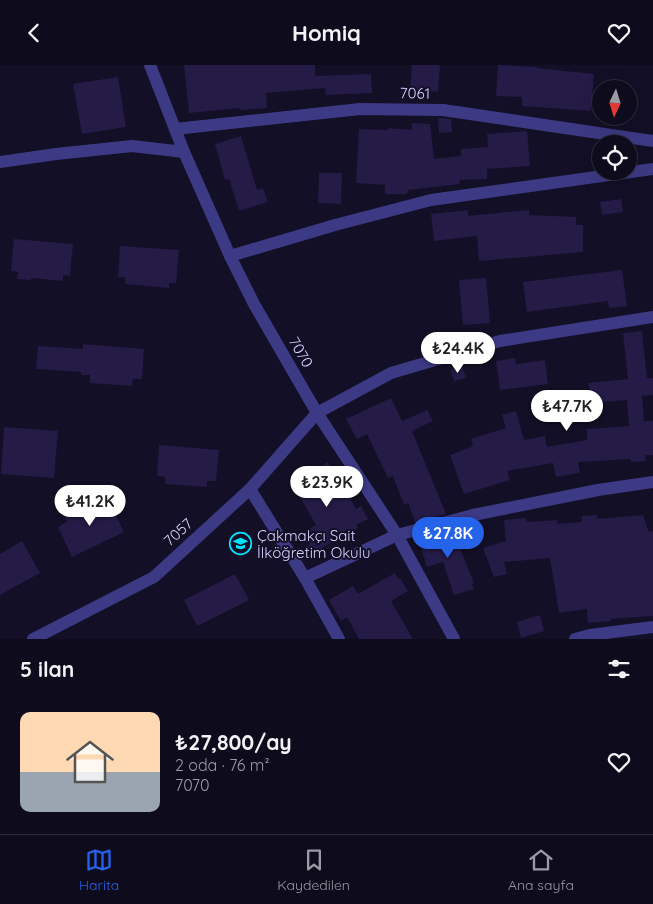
<!DOCTYPE html>
<html lang="tr">
<meta charset="utf-8">
<style>
:root{--surface:#0e0b1c;--page:#1c1929;--text:#f1f3f6;--muted:#9b9ba3;--line:#2e2b3b;--accent:#2563eb}
body{margin:0;font-family:Quicksand,sans-serif;background:var(--page);color:var(--text);height:100vh;display:flex;flex-direction:column;font-size:19px;white-space:nowrap}
*{box-sizing:border-box;margin:0}
p{font-size:16px;color:var(--muted)}
.icon{flex:none;width:28px;height:28px;fill:none;stroke:currentColor;stroke-width:2;stroke-linecap:round;stroke-linejoin:round}
.map{position:relative;height:574px;overflow:hidden}
.panel{display:flex;flex-direction:column;background:var(--surface);flex:1}
.panel>*{flex:none}
.needle{width:32px;rotate:184deg}
.buttons{position:absolute;left:592px;top:15px;display:grid;gap:10px}
.buttons a{display:grid;place-items:center;width:45px;height:45px;border-radius:50%;background:var(--surface);box-shadow:0 5px 20px #0002,0 0 0 1px var(--line);font-size:25px}
.price{position:absolute;translate:-50% -42px;padding:0 11px;border-radius:18px;background:#fff;color:#222;font-size:16px;line-height:32px;filter:drop-shadow(0 1px 2px #0008)}
.price::after{content:'';position:absolute;left:50%;top:30px;width:15px;height:11px;margin-left:-8px;background:inherit;clip-path:polygon(0 0,100% 0,50% 100%)}
.price.on{background:var(--accent);color:#fff}
ul{padding:0;list-style:none}
li{display:flex;align-items:center;gap:15px;height:125px;padding:0 20px}
li+li{border-top:1px solid var(--line)}
li span{display:grid;place-items:center;flex:none;width:140px;height:100px;border-radius:10px;color:#555}
li>.icon{margin-inline-start:auto}
span .icon{width:60px;height:60px;fill:#fffc;stroke-width:1}
li b{font-size:21px}
h2{display:flex;justify-content:space-between;align-items:center;height:60px;padding:0 20px;font-size:21px}
header{display:flex;justify-content:space-between;align-items:center;height:65px;padding:0 20px;background:var(--surface);font-size:22px;font-weight:800}
.menu{display:flex;justify-content:space-around;align-items:center;height:70px;border-top:1px solid var(--line);background:var(--surface);font-size:14px;color:var(--muted)}
.menu a{display:grid;justify-items:center;gap:2px}
.menu .on{color:var(--accent)}
.map>svg:first-child{display:block}
.building{fill:#241b47}
.lines{fill:none;stroke-linecap:round;stroke-linejoin:round}
.minor{stroke:#3d3a85;stroke-width:12}
.labels{text-anchor:middle;dominant-baseline:central;stroke-width:4;stroke-linejoin:round;paint-order:stroke}
.street-label{font-size:15px;fill:#d9d4ff;stroke:#130f26}
.poi-label{font-size:15px;fill:#d9d4ff;stroke:#130f26;text-anchor:start}
</style>
<header><svg class="icon" aria-label="back" viewBox="0 0 24 24"><path d="M15 5l-7 7 7 7"/></svg>Homiq<svg class="icon" aria-label="heart" viewBox="0 0 24 24"><path d="M12 20l-8-8c-3-5 5-10 8-4 3-6 11-1 8 4z"/></svg></header>
<div class="map">
<svg width="653" height="574" viewBox="0 0 653 574">
<rect width="100%" height="100%" fill="#130f26"/>
<!-- building -->
<g class="building">
<polygon points="184,0 315,0 315,11 371,9 372,28 326,30 325,23 266,28 267,43 240,45 240,43 189,48"/>
<polygon points="412,0 440,0 438,27 410,25"/>
<polygon points="498,0 537,2 537,3 594,9 591,46 522,41 522,32 496,31"/>
<polygon points="118,12 126,62 82,69 73,19"/>
<polygon points="438,53 451,54 452,67 439,68"/>
<polygon points="412,58 430,59 434,94 461,91 461,84 488,82 487,69 527,66 530,101 487,104 487,114 459,115 460,119 408,125 407,129 385,129 385,120 356,118 359,64 388,65 388,63 412,65"/>
<polygon points="241,71 257,125 263,123 268,137 239,146 229,114 225,115 215,79"/>
<polygon points="319,108 342,108 341,139 318,138"/>
<polygon points="621,134 623,147 602,150 600,137"/>
<polygon points="468,145 468,151 529,145 529,150 576,152 576,160 583,160 583,187 479,196 477,171 434,176 431,149"/>
<polygon points="14,174 73,179 70,211 63,210 63,216 31,213 31,215 17,214 18,207 11,206"/>
<polygon points="120,181 179,185 176,218 169,218 169,223 125,219 125,212 118,212"/>
<polygon points="622,205 627,241 609,243 608,236 527,247 523,217"/>
<polygon points="486,213 490,258 463,260 459,215"/>
<polygon points="642,266 647,313 653,313 653,330 642,331 644,356 653,356 653,390 645,390 646,396 631,397 631,394 578,397 580,408 556,412 553,398 507,406 510,415 464,429 450,390 473,381 471,374 506,363 502,350 516,346 524,375 545,371 547,382 587,375 587,364 629,361 627,335 591,338 592,342 543,347 542,339 590,326 588,318 628,314 623,268"/>
<polygon points="83,279 144,284 142,314 133,314 132,321 90,318 90,310 81,310 81,307 36,304 38,281 83,284"/>
<polygon points="515,293 516,299 545,295 548,319 500,325 496,296"/>
<polygon points="462,301 466,313 454,316 450,305"/>
<polygon points="391,333 402,356 427,345 433,356 412,366 446,449 415,457 408,438 404,440 393,411 388,413 367,369 357,374 346,354"/>
<polygon points="4,362 58,366 54,413 1,409"/>
<polygon points="159,380 219,385 216,416 207,416 207,422 165,419 165,412 157,411"/>
<polygon points="328,397 356,444 361,441 368,454 356,460 358,463 322,483 324,486 311,493 305,482 310,479 304,467 316,460 292,418"/>
<polygon points="101,434 103,439 109,436 124,467 72,492 58,462 67,457 64,451"/>
<polygon points="597,450 597,454 643,450 649,467 653,466 653,551 611,554 611,556 588,558 587,544 559,548 550,493 504,497 507,509 494,512 483,483 506,476 504,455 526,453 527,457 557,455 557,459 582,457 582,451"/>
<polygon points="452,464 474,518 472,519 474,524 454,530 443,497 427,502 420,479 424,478 421,472"/>
<polygon points="22,476 40,508 0,530 0,489"/>
<polygon points="395,508 398,514 400,513 408,526 391,536 413,574 359,574 347,552 341,556 329,535 353,521 358,529"/>
<polygon points="235,509 249,535 197,561 184,535"/>
<polygon points="540,550 544,566 521,573 517,557"/>
</g>
<g class="lines">
<!-- minor -->
<g class="minor">
<polyline points="150,0 184,87 230,191 254,239 317,348 397,470 454,574"/>
<polyline points="175,64 360,44 443,45 653,76"/>
<polyline points="0,97 56,89 132,81 184,87"/>
<polyline points="230,191 335,160 431,135 653,104"/>
<polyline points="250,424 305,513 339,574"/>
<polyline points="305,513 397,470 473,450 598,425 653,417"/>
<polyline points="33,574 154,512 250,424 317,348 391,308 500,276 653,252"/>
<polyline points="575,574 590,570 653,562"/>
</g>
</g>
<!-- icons -->
<defs>
<symbol id="school-ring" viewBox="-11 -11 22 22"><circle r="9.5" fill="#130f26" stroke="#00e5ff" stroke-width="1.5"/><path d="M0-5L7-2L0 1L-7-2ZM-4 1L0 2.5L4 1V4Q0 6-4 4Z" fill="#00e5ff"/></symbol>
</defs>
<g fill-rule="evenodd">
<use href="#school-ring" x="228" y="466" width="25" height="25"/>
</g>
<g class="labels">
<!-- street labels -->
<g class="street-label">
<text transform="translate(415 28) rotate(1)">7061</text>
<text transform="translate(301 287) rotate(60)">7070</text>
<text transform="translate(178 467) rotate(-43)">7057</text>
</g>
<!-- poi labels -->
<g class="poi-label">
<text x="257" y="470">Çakmakçı Sait<tspan x="257" dy="17">İlköğretim Okulu</tspan></text>
</g>
</g>
</svg>
<div class="buttons">
<a><svg class="needle" viewBox="-14 -14 28 28"><path d="M0-13l5 13h-10z" fill="#e53935"/><path d="M0 13l5-13h-10z" fill="#9b9ba3"/></svg></a>
<a><svg class="icon" aria-label="locate" viewBox="0 0 24 24"><circle cx="12" cy="12" r="6"/><path d="M12 2v4M12 18v4M2 12h4M18 12h4"/></svg></a>
</div>
<b class="price" style="left:458px;top:309px">₺24.4K</b>
<b class="price" style="left:567px;top:367px">₺47.7K</b>
<b class="price" style="left:327px;top:443px">₺23.9K</b>
<b class="price" style="left:90px;top:462px">₺41.2K</b>
<b class="price on" style="left:448px;top:494px">₺27.8K</b>
</div>
<section class="panel">
<h2>5 ilan<svg class="icon" aria-label="filters" viewBox="0 0 24 24"><path d="M4 7h16M4 17h16"/><circle cx="9" cy="7" r="2"/><circle cx="15" cy="17" r="2"/></svg></h2>
<ul>
<li><span style="background:linear-gradient(#ffd9b3 60%,#9aa5b1 0)"><svg class="icon" aria-label="home" viewBox="0 0 24 24"><path d="M3 11l9-7 9 7M6 9v11h12V9"/></svg></span><div><b>₺27,800/ay</b><p>2 oda · 76 m²</p><p>7070</p></div><svg class="icon" aria-label="heart" viewBox="0 0 24 24"><path d="M12 20l-8-8c-3-5 5-10 8-4 3-6 11-1 8 4z"/></svg></li>
</ul>
</section>
<nav class="menu">
<a class="on"><svg class="icon" aria-label="map" viewBox="0 0 24 24"><path d="M3 6l6-2 6 2 6-2v14l-6 2-6-2-6 2zM9 4v14M15 6v14"/></svg>Harita</a>
<a><svg class="icon" aria-label="saved" viewBox="0 0 24 24"><path d="M7 4h10v16l-5-4-5 4z"/></svg>Kaydedilen</a>
<a><svg class="icon" aria-label="home" viewBox="0 0 24 24"><path d="M3 11l9-7 9 7M6 9v11h12V9"/></svg>Ana sayfa</a>
</nav>
